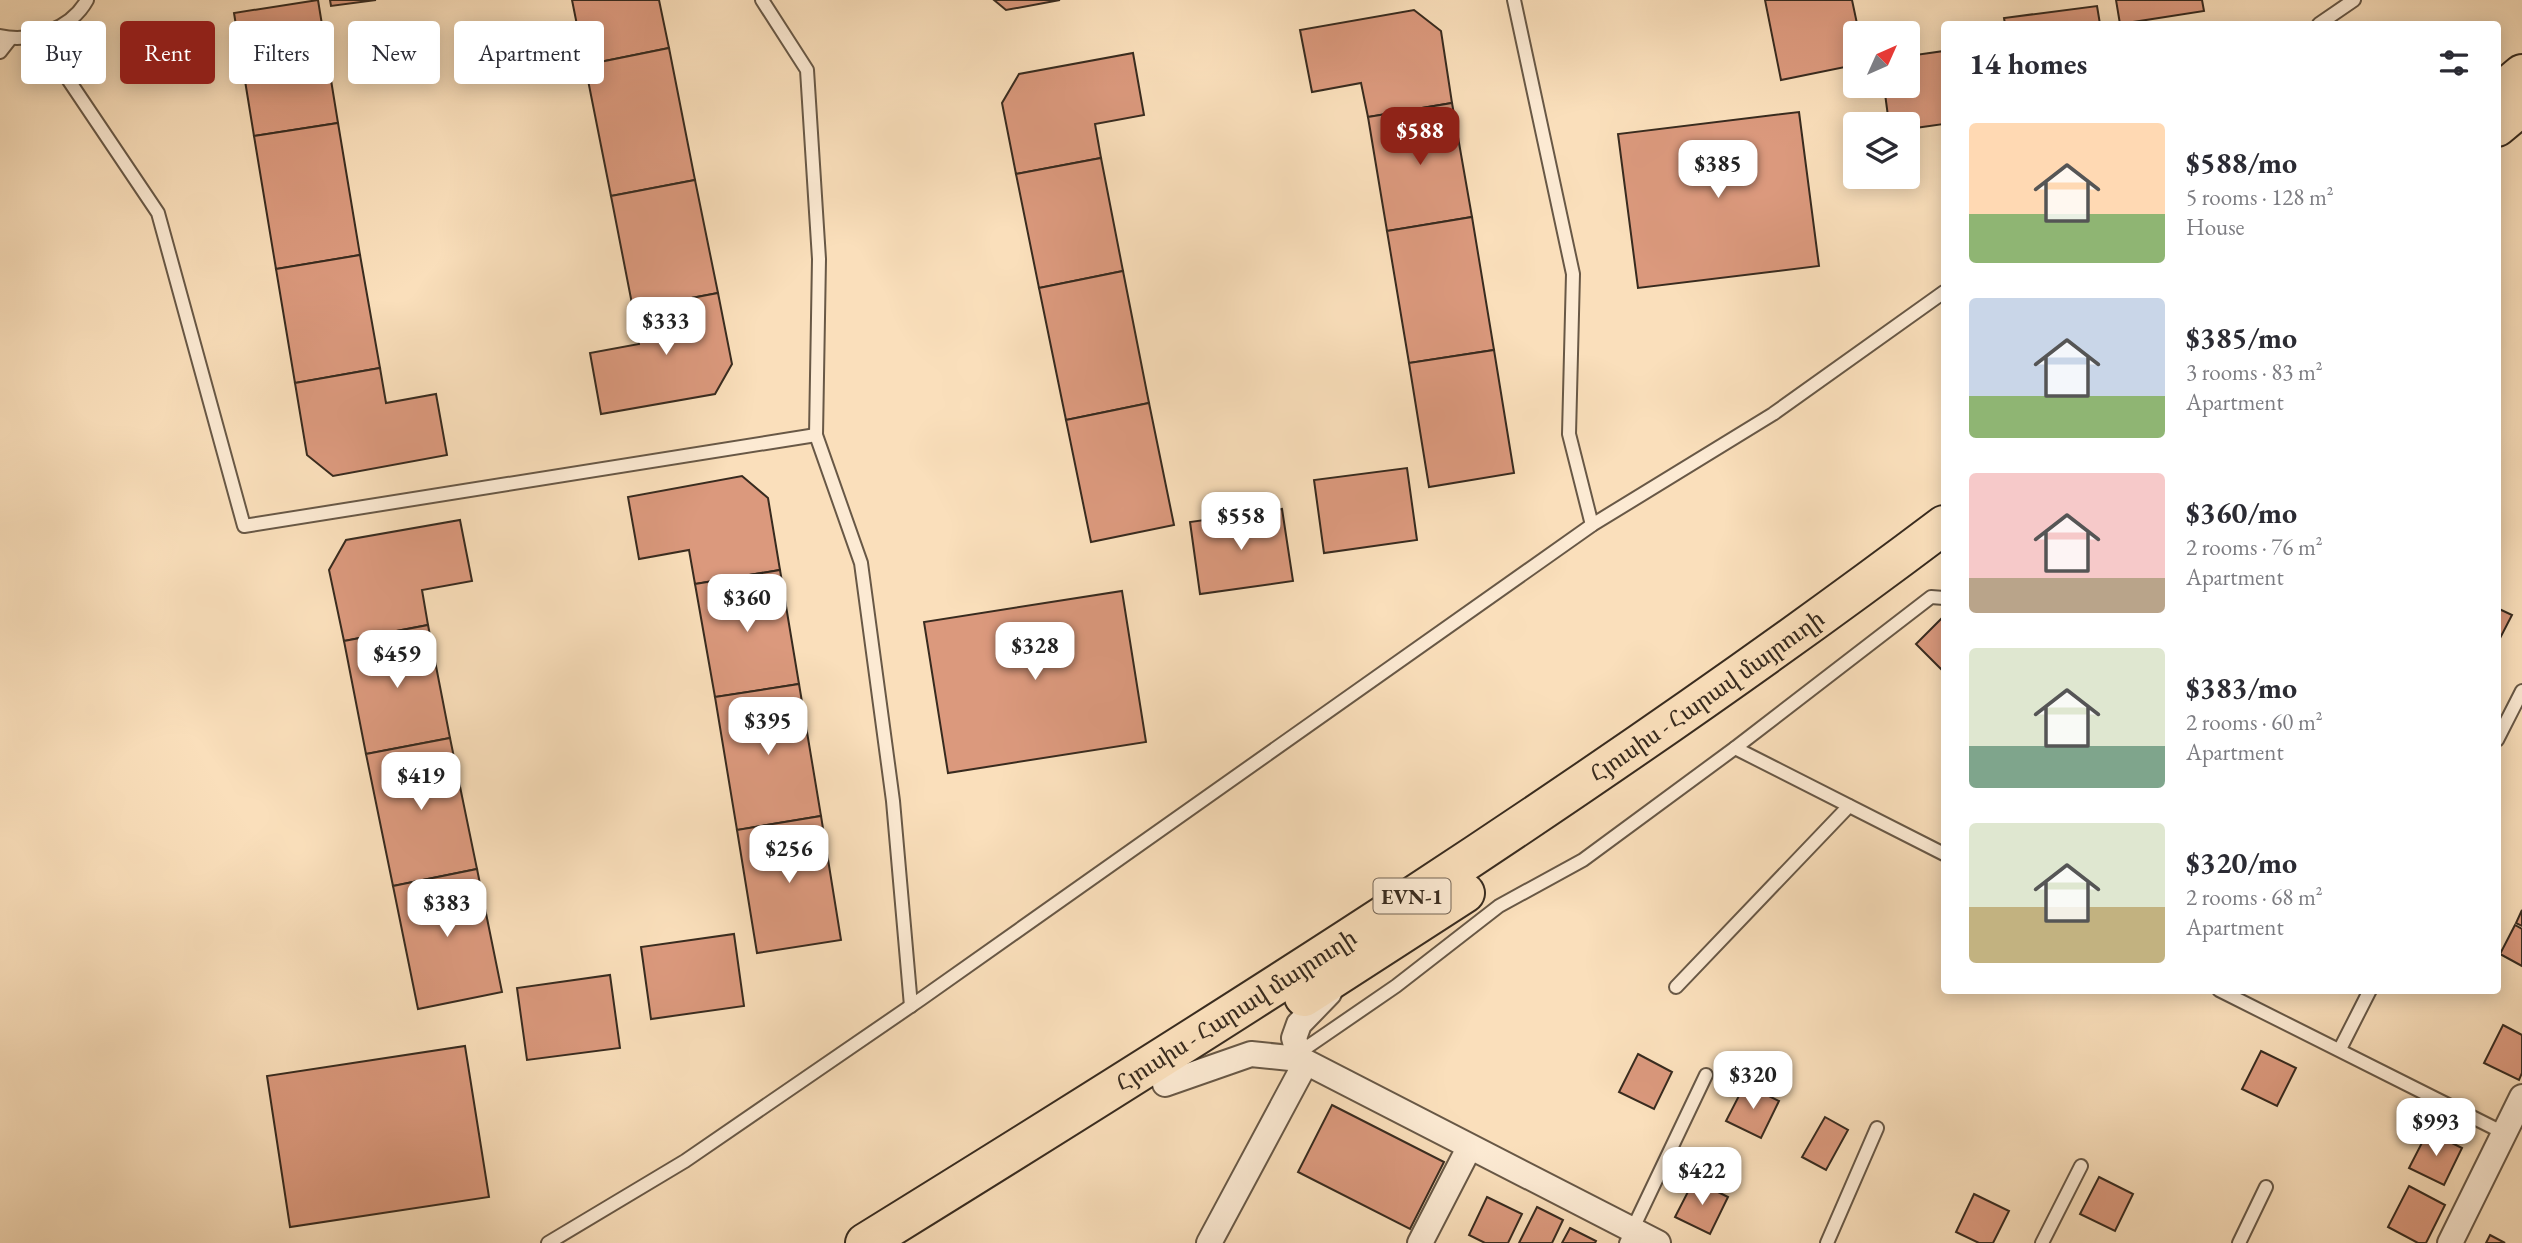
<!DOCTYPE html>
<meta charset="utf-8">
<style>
:root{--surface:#fff;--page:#f2f2f3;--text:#2b2b33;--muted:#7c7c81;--accent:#8f2418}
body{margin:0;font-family:"EB Garamond","Noto Serif Armenian",serif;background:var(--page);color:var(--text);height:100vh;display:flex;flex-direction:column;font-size:26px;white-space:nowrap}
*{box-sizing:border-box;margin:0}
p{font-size:23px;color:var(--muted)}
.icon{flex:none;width:38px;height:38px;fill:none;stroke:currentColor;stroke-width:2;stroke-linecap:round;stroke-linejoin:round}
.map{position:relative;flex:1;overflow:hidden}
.drawer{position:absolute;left:1941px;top:21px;width:560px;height:973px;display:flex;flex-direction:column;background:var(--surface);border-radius:7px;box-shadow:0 4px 18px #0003}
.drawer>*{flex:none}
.banner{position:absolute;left:21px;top:21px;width:665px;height:63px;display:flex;gap:14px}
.needle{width:46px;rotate:45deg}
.buttons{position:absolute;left:1843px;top:21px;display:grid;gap:14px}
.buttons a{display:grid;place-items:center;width:77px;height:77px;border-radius:7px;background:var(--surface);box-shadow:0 4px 18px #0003;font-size:35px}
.price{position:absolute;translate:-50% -60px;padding:0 16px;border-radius:14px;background:#fff;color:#222;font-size:23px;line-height:46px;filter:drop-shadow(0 2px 4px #0008)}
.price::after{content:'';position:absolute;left:50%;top:42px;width:21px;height:16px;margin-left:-10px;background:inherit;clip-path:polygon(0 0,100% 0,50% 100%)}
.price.active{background:var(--accent);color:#fff}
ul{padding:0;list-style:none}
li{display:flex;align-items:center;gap:21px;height:175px;padding:0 28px}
li span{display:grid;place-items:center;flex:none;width:196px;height:140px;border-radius:7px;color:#555}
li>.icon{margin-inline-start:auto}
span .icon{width:84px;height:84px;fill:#fffc;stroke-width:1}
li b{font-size:30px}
h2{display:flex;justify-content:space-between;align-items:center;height:84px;padding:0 28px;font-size:30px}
.tag{padding:0 24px;border-radius:7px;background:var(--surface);box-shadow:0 4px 18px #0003;font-size:24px;line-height:63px}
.tag.active{background:var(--accent);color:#fff}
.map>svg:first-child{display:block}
.building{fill:#db997d;stroke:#382b1f;stroke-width:2}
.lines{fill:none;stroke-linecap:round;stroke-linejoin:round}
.service-casing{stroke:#685846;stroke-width:16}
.minor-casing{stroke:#685846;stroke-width:28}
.trunk-casing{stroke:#382b1f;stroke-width:42}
.service{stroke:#fcead3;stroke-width:12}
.minor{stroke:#fcead3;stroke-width:24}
.trunk{stroke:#fadfbb;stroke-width:38}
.labels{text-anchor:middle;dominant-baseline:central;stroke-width:5;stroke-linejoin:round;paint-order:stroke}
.shield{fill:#fcead3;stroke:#736455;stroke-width:2}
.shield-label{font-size:21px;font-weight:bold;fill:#382b1f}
.street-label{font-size:23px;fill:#382b1f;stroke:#fcead3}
</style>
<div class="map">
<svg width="2522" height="1243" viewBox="0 0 2522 1243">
<rect width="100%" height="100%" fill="#fadfbb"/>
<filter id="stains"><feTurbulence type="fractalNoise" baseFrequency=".00286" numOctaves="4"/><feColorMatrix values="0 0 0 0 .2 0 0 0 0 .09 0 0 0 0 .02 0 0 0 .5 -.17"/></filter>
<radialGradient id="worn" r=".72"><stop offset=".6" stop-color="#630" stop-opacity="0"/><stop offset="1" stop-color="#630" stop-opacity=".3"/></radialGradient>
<!-- building -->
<g class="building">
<polygon points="318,0 338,123 254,136 234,13"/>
<polygon points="330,0 376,0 331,6"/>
<polygon points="572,0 659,0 669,48 585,65"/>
<polygon points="994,0 1060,0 1006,10"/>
<polygon points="1765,0 1852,0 1859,33 1855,33 1855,65 1781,80"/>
<polygon points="2116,0 2202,0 2204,11 2120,24"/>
<polygon points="2097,6 2100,24 2005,24 2004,18"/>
<polygon points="1414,10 1441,31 1452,103 1368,117 1361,83 1312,92 1300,30"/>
<polygon points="669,48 695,180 611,196 585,65"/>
<polygon points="1944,51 1944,124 1908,129 1908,124 1889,124 1884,86 1908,86 1908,56"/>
<polygon points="1133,53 1144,115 1095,124 1101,158 1016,174 1002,103 1019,74"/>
<polygon points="1452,103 1472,217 1387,231 1368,117"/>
<polygon points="1799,112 1819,266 1638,288 1618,134"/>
<polygon points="338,123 360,255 276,269 254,136"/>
<polygon points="1101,158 1123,271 1039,288 1016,174"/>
<polygon points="695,180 718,293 633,309 611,196"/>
<polygon points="1472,217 1494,350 1409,363 1387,231"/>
<polygon points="360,255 380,368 295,383 276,269"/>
<polygon points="1123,271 1149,403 1066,420 1039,288"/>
<polygon points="718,293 732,364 715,394 601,414 590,353 639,344 633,309"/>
<polygon points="1494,350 1514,473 1429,487 1409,363"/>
<polygon points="380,368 386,403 436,394 447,455 333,476 307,455 295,383"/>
<polygon points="1149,403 1174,525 1091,542 1066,420"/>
<polygon points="1407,468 1417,540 1324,553 1314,480"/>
<polygon points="742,476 768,498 780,570 695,584 689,550 639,559 628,497"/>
<polygon points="1282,509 1293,581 1200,594 1190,522"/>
<polygon points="460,520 472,581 422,590 428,625 344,641 329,570 346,540"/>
<polygon points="780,570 799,684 715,697 695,584"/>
<polygon points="1122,591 1146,742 948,773 924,622"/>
<polygon points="2497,608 2512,615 2497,644"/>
<polygon points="1944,616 1944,672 1916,644"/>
<polygon points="428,625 450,738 366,754 344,641"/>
<polygon points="799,684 821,816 737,830 715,697"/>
<polygon points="450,738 477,869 393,886 366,754"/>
<polygon points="821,816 841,940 757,953 737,830"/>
<polygon points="477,869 502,992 418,1009 393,886"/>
<polygon points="2522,910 2522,926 2516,923"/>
<polygon points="2515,925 2522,929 2522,966 2500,954"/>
<polygon points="734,934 744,1006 651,1019 641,947"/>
<polygon points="610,975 620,1048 527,1060 517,988"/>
<polygon points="2503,1025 2522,1035 2522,1073 2519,1080 2484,1063"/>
<polygon points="465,1046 489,1197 290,1227 267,1076"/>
<polygon points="2261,1051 2296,1068 2277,1106 2242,1089"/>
<polygon points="1638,1054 1672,1072 1654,1109 1619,1092"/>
<polygon points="1745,1084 1779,1101 1761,1138 1726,1121"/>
<polygon points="1332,1105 1444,1162 1410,1229 1298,1172"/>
<polygon points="1825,1117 1848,1130 1826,1170 1802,1157"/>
<polygon points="2428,1131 2462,1148 2444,1185 2409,1168"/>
<polygon points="2099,1177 2133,1194 2115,1231 2080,1214"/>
<polygon points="1694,1180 1728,1197 1710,1234 1675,1217"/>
<polygon points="2409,1186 2445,1205 2426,1243 2418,1243 2388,1227"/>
<polygon points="1974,1194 2009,1211 1993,1243 1979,1243 1956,1232"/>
<polygon points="1487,1197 1522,1214 1508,1243 1485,1243 1469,1235"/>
<polygon points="1537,1207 1563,1220 1552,1243 1519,1243"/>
<polygon points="1570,1228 1596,1241 1595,1243 1562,1243"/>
<polygon points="2490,1235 2505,1243 2486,1243"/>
</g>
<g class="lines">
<defs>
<g id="service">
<polyline points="762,0 807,70 819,259 816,435 861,563 893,801 911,1006"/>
<polyline points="1514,0 1573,274 1569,434 1592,525"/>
<polyline points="2319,24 2354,0"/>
<path d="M0 36C31 43 71 29 87 0"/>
<polyline points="39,36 158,213 244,526 816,435"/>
<polyline points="0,52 11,38"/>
<polyline points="2497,740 2522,691"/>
<polyline points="1735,748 1944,854"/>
<polyline points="1676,987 1849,806"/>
<polyline points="2219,990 2504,1133"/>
<polyline points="2340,1049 2370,990"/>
<polyline points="1300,1052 1396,986 1499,906 1583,860 1735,748 1931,597 1944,598"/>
<polyline points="548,1243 685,1161 921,999 1592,525 1773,414 1944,292"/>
<polyline points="1626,1243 1706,1075"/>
<polyline points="1827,1243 1877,1128"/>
<polyline points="2042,1243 2081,1166"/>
<polyline points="2239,1243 2266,1187"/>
</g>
<g id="minor">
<polyline points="1300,1059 1294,1038 1299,1024 1329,993"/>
<polyline points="1165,1084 1251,1054 1300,1059 1658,1243"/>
<polyline points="1209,1243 1305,1064"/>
<polyline points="1420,1243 1469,1148"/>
<polyline points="2450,1243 2522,1097"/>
</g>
<g id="trunk">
<polyline points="2497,95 2522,74"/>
<polyline points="2497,127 2522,106"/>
<polyline points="1304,997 1465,893"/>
<path id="s1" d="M865 1243C1232 1016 1599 785 1944 525"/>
</g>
</defs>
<!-- service casing -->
<use href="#service" class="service-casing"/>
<!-- minor casing -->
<use href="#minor" class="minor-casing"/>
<!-- trunk casing -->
<use href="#trunk" class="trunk-casing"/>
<!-- service -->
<use href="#service" class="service"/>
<!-- minor -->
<use href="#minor" class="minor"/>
<!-- trunk -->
<use href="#trunk" class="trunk"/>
</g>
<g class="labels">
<!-- shield labels -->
<rect class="shield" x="1373.5" y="878.5" width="77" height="35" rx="5"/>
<g class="shield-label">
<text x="1412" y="896">EVN-1</text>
</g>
<!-- street labels -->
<g class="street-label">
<text stroke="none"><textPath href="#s1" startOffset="1004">Հյուսիս - Հարավ մայրուղի</textPath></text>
<text stroke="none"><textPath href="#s1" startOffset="438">Հյուսիս - Հարավ մայրուղի</textPath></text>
</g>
</g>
<rect width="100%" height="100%" filter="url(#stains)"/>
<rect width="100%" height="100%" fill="url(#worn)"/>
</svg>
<div class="buttons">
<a><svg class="needle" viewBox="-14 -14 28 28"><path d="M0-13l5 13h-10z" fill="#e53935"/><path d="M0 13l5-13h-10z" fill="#7c7c81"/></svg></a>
<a><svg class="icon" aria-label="layers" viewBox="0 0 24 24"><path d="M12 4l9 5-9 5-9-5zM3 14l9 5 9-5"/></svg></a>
</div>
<b class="price active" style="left:1420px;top:167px">$588</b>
<b class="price" style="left:1718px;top:200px">$385</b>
<b class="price" style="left:666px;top:357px">$333</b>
<b class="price" style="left:1241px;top:552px">$558</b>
<b class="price" style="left:747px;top:634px">$360</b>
<b class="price" style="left:1035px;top:682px">$328</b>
<b class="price" style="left:397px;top:690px">$459</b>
<b class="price" style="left:768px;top:757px">$395</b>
<b class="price" style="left:421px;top:812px">$419</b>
<b class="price" style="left:789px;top:885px">$256</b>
<b class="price" style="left:447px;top:939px">$383</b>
<b class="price" style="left:1753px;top:1111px">$320</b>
<b class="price" style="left:2436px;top:1158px">$993</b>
<b class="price" style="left:1702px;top:1207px">$422</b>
<div class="banner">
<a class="tag">Buy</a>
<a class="tag active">Rent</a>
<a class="tag">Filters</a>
<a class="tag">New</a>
<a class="tag">Apartment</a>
</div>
<section class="drawer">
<h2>14 homes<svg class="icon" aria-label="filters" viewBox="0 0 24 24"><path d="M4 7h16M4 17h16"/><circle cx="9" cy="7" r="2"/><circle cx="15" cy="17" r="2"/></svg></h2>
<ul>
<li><span style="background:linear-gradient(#ffd9b3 65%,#8fb573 0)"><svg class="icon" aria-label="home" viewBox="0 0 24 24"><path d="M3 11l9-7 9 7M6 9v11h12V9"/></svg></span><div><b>$588/mo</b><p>5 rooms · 128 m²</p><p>House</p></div></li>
<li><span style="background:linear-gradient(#c9d6e8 70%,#8fb573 0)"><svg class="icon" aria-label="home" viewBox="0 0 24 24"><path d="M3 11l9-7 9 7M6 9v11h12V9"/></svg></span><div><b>$385/mo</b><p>3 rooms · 83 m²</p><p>Apartment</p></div></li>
<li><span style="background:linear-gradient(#f6c9c9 75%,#b9a48a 0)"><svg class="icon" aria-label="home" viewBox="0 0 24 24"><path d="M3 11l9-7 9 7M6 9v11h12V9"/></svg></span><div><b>$360/mo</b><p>2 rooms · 76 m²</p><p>Apartment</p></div></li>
<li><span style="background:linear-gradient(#dfe7d0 70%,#7fa58c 0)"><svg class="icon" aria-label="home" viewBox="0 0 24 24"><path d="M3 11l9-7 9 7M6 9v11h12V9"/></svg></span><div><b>$383/mo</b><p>2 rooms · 60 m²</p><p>Apartment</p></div></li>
<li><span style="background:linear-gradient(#dfe7d0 60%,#c2b280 0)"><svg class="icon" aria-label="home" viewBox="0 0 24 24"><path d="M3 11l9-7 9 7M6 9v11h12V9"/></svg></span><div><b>$320/mo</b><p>2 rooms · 68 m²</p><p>Apartment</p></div></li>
</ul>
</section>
</div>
